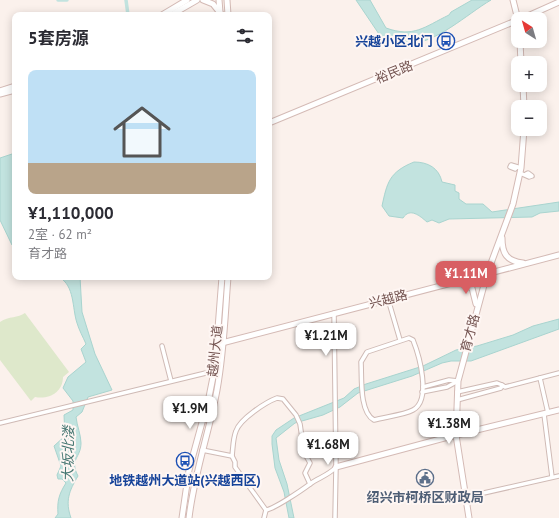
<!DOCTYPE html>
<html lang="zh">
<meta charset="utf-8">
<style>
:root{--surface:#fff;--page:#f7f7f7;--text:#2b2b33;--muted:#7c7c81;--accent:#d85f63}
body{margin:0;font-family:"PT Sans","Noto Sans SC",sans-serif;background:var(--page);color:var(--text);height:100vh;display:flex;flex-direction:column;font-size:15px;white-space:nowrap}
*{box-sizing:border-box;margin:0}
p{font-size:13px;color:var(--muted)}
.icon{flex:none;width:22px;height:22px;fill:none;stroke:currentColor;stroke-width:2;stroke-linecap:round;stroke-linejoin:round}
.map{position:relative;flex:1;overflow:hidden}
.side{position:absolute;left:12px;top:12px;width:260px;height:268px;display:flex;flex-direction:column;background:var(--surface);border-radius:8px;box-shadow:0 2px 10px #0003}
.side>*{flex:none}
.needle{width:26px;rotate:323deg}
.tools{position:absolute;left:511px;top:12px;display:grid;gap:8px}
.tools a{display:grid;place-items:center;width:36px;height:36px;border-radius:8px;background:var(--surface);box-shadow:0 2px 10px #0003;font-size:20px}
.price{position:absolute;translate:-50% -34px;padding:0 9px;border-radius:8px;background:#fff;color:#222;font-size:13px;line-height:26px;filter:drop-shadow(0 1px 2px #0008)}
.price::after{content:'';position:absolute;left:50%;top:24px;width:12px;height:9px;margin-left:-6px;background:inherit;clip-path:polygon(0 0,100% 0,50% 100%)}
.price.selected{background:var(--accent);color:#fff}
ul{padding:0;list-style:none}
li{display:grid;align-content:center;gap:8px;height:212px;padding:0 16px}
li span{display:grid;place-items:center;height:124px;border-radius:8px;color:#555}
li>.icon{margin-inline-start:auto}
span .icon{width:72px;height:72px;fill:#fffc;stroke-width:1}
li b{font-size:17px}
h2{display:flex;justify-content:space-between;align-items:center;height:48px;padding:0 16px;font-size:17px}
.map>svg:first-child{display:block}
.green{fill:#dee8cb}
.water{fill:#c2e3df;stroke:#a9d4cf}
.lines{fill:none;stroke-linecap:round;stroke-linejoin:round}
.canal{stroke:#c2e3df;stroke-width:3.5}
.street-casing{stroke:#cfbab5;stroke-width:5.5}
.secondary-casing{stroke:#d4bab5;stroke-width:7}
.street{stroke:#fff;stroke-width:3.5}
.secondary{stroke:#fff;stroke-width:5}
.labels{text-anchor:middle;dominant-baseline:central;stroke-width:4;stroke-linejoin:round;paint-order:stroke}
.transit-label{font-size:13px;font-weight:bold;fill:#164399;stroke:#fef6f3;text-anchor:end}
.street-label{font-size:13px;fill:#745451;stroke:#fef6f3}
.service-label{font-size:13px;font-weight:bold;fill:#4e5e75;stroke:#fef6f3}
.water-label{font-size:14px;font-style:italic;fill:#467772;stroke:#fef6f3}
</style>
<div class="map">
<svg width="559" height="518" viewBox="0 0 559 518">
<rect width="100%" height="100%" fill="#fbf1ec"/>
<!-- green -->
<path class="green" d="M25 313 69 372 63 377C63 392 49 400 35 397L31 401 0 360V322C9 316 18 318 25 313Z"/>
<!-- water -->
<g class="water">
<path d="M356 0H370L386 28C414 38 424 27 449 15L451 12 472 0H491C467 14 436 44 407 44 400 44 391 41 383 40Z"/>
<polygon points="15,153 15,246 12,245 0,220 0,158"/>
<path d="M414 162C428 162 439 168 442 182L455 185V191L459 193V199L466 204H483L492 212 559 202V211L540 213 532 217 449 219 439 223 432 220 427 222C420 216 410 207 403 218L389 216 382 206C387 183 389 172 414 162Z"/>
<path d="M59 277H80L82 312 95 354 112 390 88 397 82 412 76 417C77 426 81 435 81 443 81 458 69 459 78 476 69 491 65 501 71 518H55L58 514C57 501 59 494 66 483L62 479H58L57 475 61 466 54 446 65 436 64 415 73 410V401L63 388 68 377 86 362 81 349 86 344C83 337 79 330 77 323 72 308 75 286 59 277Z"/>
<polygon points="559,319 559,329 471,361 451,361 442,363 412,376 358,393 340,407 323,415 295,423 276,438 279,460 287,484 294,518 289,518 284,492 275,468 272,444 272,436 276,430 294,418 344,398 354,389 366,384 423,366 456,350 477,346 513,335 533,326"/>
</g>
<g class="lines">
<!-- canal -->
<g class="canal">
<polyline points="58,0 67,0"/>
<polyline points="126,0 128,15"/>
</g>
<defs>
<g id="street">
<polyline points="517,167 515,169 510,167 511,165 521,168"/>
<polyline points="520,173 529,177 532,176 528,173 526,174"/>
<polyline points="388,299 400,340"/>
<polyline points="334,313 336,467 335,518"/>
<path d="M409 338 413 340C419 355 432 400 413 410 404 415 384 417 374 420 359 412 362 377 361 362L367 352Z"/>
<polyline points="162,346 171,381"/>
<polyline points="540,378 548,413"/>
<polyline points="502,385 505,387 559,373"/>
<polyline points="422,392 447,387 458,381 449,380 423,387"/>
<path d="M277 398 283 399 296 415 300 424 304 452 310 463 305 473 310 484C302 490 274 509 266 510L235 467V462L232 456C233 448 233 438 236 431 240 419 266 402 277 398Z"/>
<polyline points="457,400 501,388 502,385 497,383 457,392"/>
<polyline points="544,414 552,477"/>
<polyline points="0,423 214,371"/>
<polyline points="202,450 232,456"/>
<path d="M310 484C318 478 329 475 336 467"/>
<polyline points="466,497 559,476"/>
<polyline points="264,518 266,510"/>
</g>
<g id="secondary">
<polyline points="203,0 213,4 221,14"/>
<polyline points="219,0 220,12"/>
<polyline points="227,0 228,15"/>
<polyline points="513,0 518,20"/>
<polyline points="162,15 187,0"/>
<polyline points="171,15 197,0"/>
<polyline points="521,19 559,2"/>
<polyline points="520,41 521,63"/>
<polyline points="523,85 524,107"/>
<polyline points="0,91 15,86"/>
<polyline points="0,94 15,90"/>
<polyline points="269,123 518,20"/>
<path d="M502 238C502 254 507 261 523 263"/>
<polyline points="458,282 472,288 476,304"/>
<polyline points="218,344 559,255"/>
<polyline points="336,467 448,437 559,410"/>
<polyline points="182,518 189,470 209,397 215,367 222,277"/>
<path d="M189 518C194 474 209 433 217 390 224 352 225 315 228 277"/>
<polyline points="469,518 456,435 458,381 487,274 513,204 521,168 524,129"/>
</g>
</defs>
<!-- street casing -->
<use href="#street" class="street-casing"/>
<!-- secondary casing -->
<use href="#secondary" class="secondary-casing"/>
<!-- street -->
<use href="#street" class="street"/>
<!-- secondary -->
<use href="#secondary" class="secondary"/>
</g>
<!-- icons -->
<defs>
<symbol id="bus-ring" viewBox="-11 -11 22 22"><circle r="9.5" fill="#fef6f3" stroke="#1a4fb4" stroke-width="1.5"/><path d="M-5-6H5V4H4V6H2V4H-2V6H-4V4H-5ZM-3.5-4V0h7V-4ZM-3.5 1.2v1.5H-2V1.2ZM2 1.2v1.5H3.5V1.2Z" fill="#1a4fb4"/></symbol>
<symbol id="civic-ring" viewBox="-11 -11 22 22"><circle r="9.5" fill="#fef6f3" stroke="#5c6f8a" stroke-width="1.5"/><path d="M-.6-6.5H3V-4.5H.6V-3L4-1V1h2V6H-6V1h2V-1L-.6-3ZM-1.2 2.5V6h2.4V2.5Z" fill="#5c6f8a"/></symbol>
</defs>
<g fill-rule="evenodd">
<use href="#bus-ring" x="436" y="31" width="20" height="20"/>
<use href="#bus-ring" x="175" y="451" width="20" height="20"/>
<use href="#civic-ring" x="415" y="468" width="20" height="20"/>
</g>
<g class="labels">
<!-- transit labels -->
<g class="transit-label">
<text x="433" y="41">兴越小区北门</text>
<text x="185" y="480" text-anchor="middle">地铁越州大道站(兴越西区)</text>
</g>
<!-- street labels -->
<g class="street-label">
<text transform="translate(394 72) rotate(-22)">裕民路</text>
<text transform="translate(388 299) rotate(-14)">兴越路</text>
<text transform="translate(470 333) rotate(-75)">育才路</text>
<text transform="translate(215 351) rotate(-84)">越州大道</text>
</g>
<!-- service labels -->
<g class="service-label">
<text x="425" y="497">绍兴市柯桥区财政局</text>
</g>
<!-- water labels -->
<g class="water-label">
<text transform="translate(68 454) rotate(-89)">大坂北溇</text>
</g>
</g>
</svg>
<div class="tools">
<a><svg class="needle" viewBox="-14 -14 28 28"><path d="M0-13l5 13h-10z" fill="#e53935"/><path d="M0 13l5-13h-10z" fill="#7c7c81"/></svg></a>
<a>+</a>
<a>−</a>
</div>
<b class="price selected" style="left:466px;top:295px">¥1.11M</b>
<b class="price" style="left:326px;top:357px">¥1.21M</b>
<b class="price" style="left:190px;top:430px">¥1.9M</b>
<b class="price" style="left:449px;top:445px">¥1.38M</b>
<b class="price" style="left:328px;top:466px">¥1.68M</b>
<section class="side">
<h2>5套房源<svg class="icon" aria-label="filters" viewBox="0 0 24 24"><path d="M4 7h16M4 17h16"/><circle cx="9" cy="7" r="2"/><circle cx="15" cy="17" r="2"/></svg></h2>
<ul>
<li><span style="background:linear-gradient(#bfe0f5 75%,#b9a48a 0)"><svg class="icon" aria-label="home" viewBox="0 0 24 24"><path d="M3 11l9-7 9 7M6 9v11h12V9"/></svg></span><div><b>¥1,110,000</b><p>2室 · 62 m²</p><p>育才路</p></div></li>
</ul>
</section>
</div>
